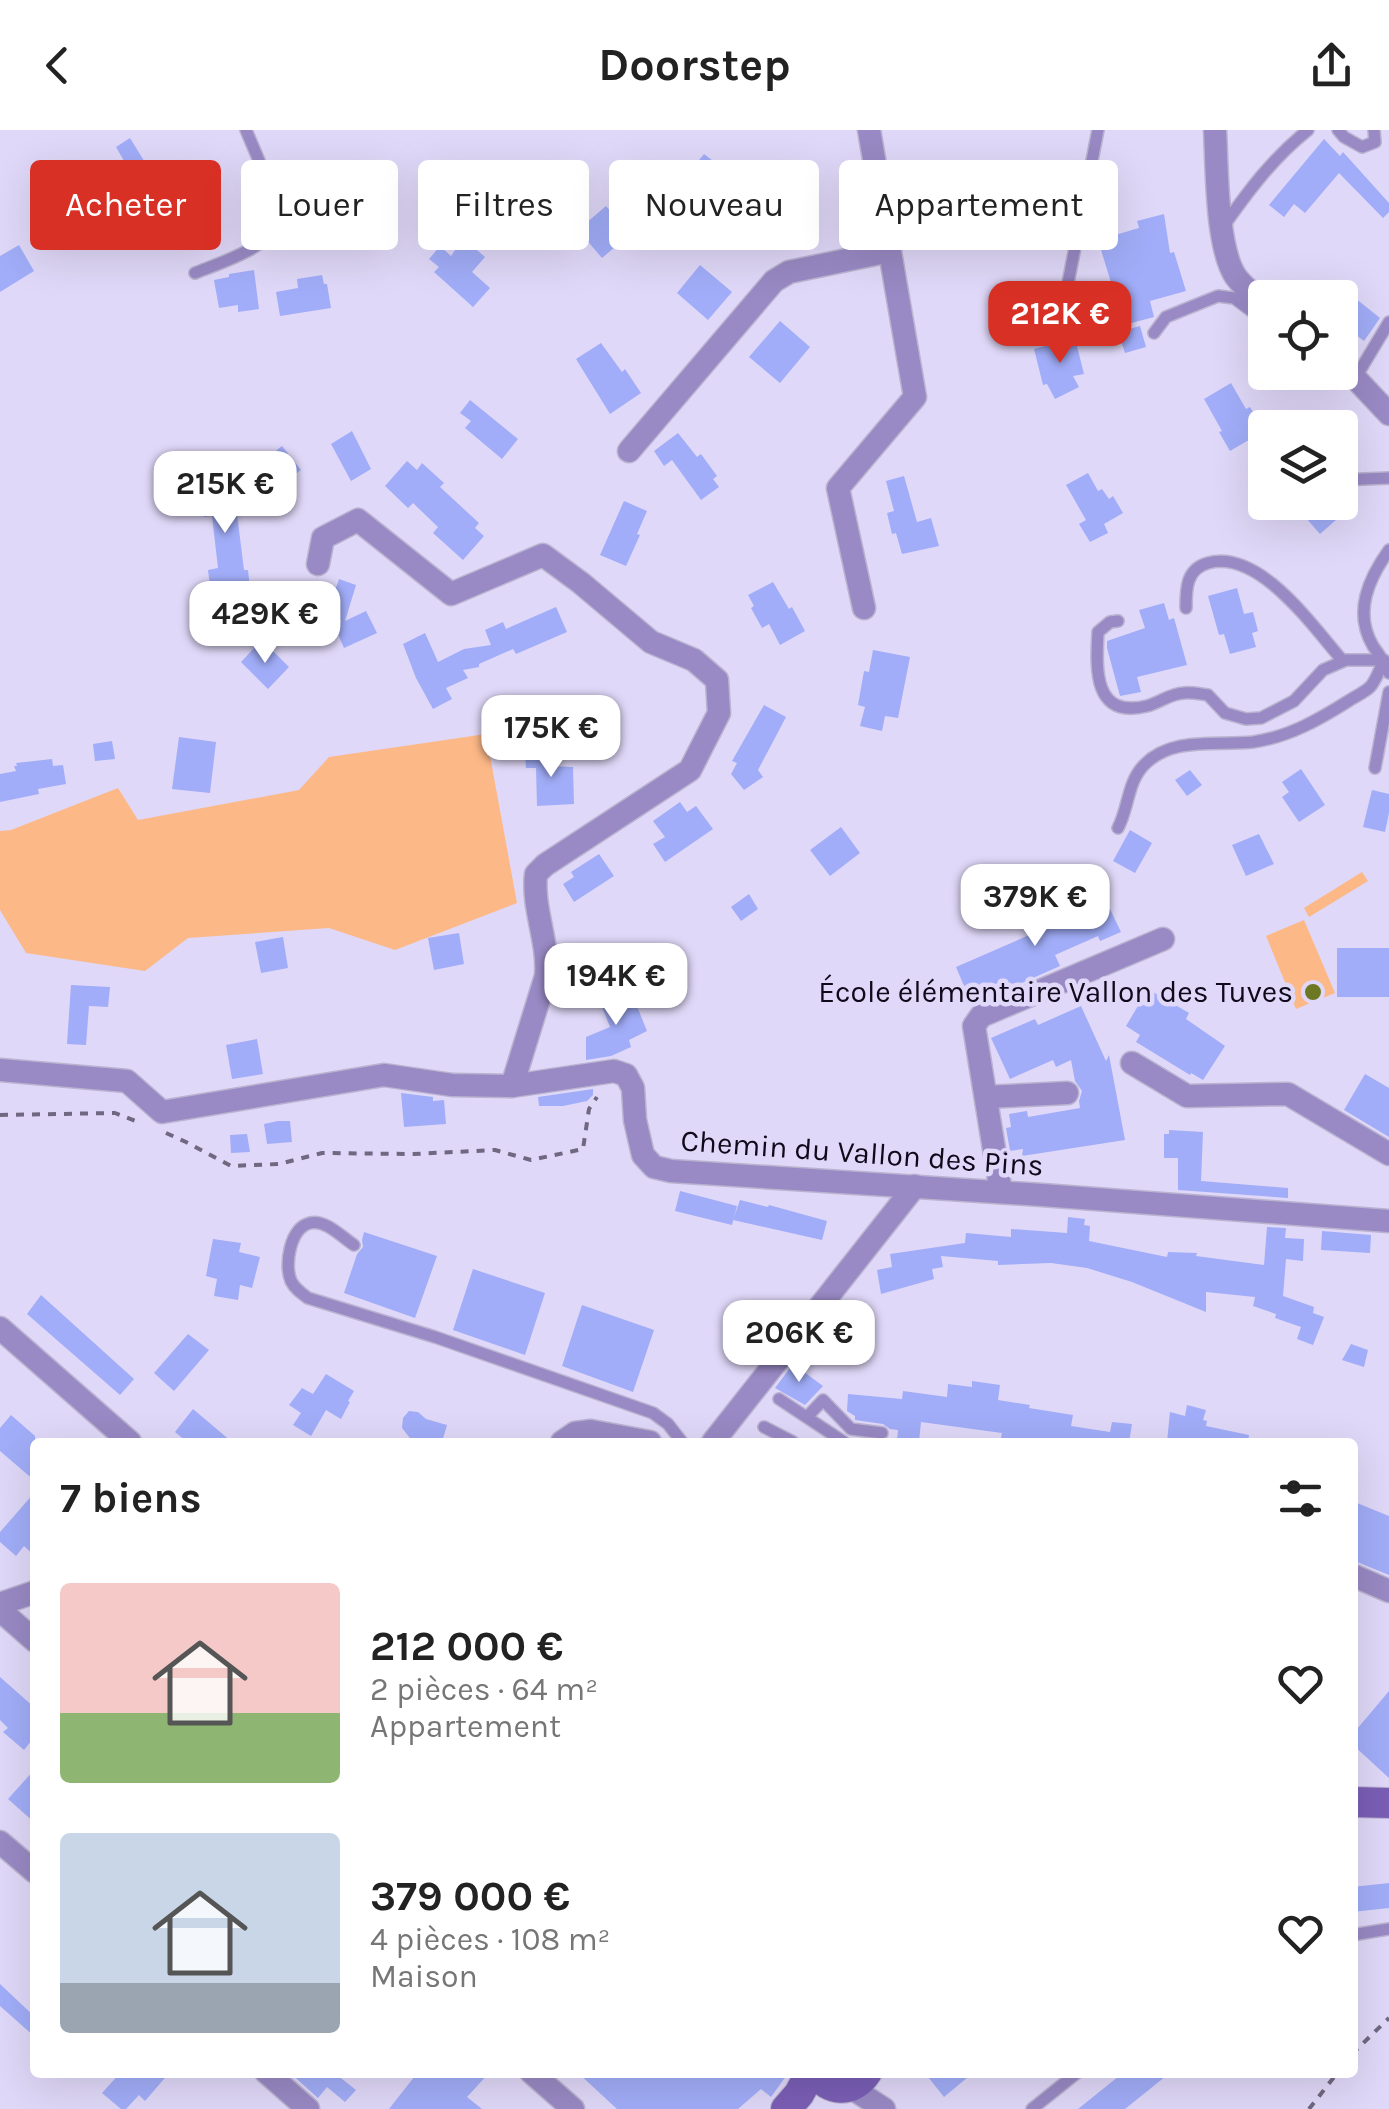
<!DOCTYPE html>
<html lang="fr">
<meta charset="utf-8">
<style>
:root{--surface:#fff;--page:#f6f6f6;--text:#222;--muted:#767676;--accent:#d93025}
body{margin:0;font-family:Karla,sans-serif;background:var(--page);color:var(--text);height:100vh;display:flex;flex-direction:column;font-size:38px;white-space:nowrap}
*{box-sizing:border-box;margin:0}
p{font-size:32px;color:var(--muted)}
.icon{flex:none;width:55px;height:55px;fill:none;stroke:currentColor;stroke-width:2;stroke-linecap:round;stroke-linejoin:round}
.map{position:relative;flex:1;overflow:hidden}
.drawer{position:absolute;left:30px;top:1308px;width:1328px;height:640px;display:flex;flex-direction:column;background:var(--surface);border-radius:10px;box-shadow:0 10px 40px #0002}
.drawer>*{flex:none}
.top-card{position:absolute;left:30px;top:30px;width:1330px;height:90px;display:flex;gap:20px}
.tools{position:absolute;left:1248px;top:150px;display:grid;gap:20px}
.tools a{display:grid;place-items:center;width:110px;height:110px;border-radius:10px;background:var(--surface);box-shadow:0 10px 40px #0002;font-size:50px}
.price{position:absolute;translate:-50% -85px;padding:0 22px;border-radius:20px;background:#fff;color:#222;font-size:32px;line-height:65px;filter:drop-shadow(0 2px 5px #0008)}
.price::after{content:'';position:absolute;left:50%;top:60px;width:30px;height:22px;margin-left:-15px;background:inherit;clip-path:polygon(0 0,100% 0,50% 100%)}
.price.current{background:var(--accent);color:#fff}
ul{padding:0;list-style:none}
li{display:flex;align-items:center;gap:30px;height:250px;padding:0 30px}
li span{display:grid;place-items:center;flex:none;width:280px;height:200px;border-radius:10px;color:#555}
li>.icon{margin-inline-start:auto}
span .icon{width:120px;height:120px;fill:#fffc;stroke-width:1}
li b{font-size:42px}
h2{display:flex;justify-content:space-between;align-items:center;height:120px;padding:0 30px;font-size:42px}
.tag{padding:0 35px;border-radius:10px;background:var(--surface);box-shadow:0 10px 40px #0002;font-size:35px;line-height:90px}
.tag.current{background:var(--accent);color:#fff}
header{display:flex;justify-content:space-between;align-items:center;height:130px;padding:0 30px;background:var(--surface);font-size:45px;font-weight:700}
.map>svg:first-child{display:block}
.green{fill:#fcb887}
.building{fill:#a1adf8}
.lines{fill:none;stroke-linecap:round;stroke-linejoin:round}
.lane-casing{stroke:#bab3d0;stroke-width:14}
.street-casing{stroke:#bab3d0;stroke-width:25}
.secondary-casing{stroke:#bab3d0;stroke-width:32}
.path{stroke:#6f6880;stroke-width:4;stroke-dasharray:8 8;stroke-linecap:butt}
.lane{stroke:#9989c4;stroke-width:11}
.street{stroke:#9989c4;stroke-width:22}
.secondary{stroke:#7a5eb5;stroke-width:30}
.poi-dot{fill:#6d7823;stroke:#e0d8f8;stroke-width:4}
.labels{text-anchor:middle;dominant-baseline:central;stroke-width:9;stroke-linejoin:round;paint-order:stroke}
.poi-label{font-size:30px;fill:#0f091b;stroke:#e0d8f8;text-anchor:end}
.street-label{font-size:30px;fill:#0f091b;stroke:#e0d8f8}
</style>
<header><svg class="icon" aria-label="back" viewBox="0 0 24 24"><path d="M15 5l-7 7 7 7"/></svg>Doorstep<svg class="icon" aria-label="share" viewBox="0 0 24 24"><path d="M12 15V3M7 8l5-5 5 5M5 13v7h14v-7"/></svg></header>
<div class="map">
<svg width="1389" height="1979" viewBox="0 0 1389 1979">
<rect width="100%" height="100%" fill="#e0d8f8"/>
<!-- green -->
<g class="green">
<polygon points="486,604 517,773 395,820 329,798 188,808 145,841 26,823 0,780 0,701 11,700 118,658 138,690 299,660 329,627"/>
<polygon points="1362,742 1368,751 1309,787 1304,778"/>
<polygon points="1304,790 1335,863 1296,879 1266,806"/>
</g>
<!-- building -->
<g class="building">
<polygon points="130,8 146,34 131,43 116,17"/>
<polygon points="1324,9 1340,26 1343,22 1389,73 1389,82 1383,88 1339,43 1305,83 1294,74 1284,87 1269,75"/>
<polygon points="704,24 740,52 716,82 696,66 702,59 686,46"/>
<polygon points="761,46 784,63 769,82 747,65"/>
<polygon points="606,76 630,104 602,128 578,100"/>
<polygon points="1164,84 1170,123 1174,122 1186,161 1150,171 1154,187 1124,195 1098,110 1139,98 1137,91"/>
<polygon points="463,108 485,127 472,142 490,158 473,177 434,142 439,137 429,129 440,116 451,126"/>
<polygon points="19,115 34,141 0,162 0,126"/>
<polygon points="700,135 732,162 708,190 677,163"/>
<polygon points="254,140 259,179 238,182 238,175 219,178 214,150 229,147 229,144"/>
<polygon points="322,145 324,154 327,154 331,178 280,186 276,162 298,158 297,149"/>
<polygon points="1340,156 1380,188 1364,211 1340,193"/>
<polygon points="780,191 810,217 780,253 749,227"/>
<polygon points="1140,196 1146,217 1125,223 1118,202"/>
<polygon points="1075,208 1084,244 1073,246 1079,257 1055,269 1047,254 1043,255 1034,219"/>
<polygon points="601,213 622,242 625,239 641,263 610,284 576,229"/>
<polygon points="1231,253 1246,279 1250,277 1264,301 1230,321 1219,302 1222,301 1204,269"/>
<polygon points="470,270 518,309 502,329 465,298 471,291 460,283"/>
<polygon points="352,301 371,339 351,351 331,314"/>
<polygon points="678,303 697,327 701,324 717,346 713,349 719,357 701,370 672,330 664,336 654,321"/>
<polygon points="282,316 301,340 278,357 260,333"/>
<polygon points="407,331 417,340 422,333 444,353 440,357 479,393 475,398 484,406 463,430 433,403 438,397 413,373 408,378 385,356"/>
<polygon points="1088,343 1098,361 1102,359 1109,369 1113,366 1123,383 1104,394 1108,403 1090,412 1079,394 1086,390 1066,355"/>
<polygon points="232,344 244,440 248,440 250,459 211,464 208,440 218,438 212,386 204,387 200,353 211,352 211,347"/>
<polygon points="904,346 917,392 931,388 939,416 902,424 896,403 892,404 887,383 894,381 886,351"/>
<polygon points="624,371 647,381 637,404 640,405 626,436 600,425"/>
<polygon points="1292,372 1337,372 1345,382 1320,404"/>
<polygon points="339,449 356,455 345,491 366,481 377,503 344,518 334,495 341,492 332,469"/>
<polygon points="773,452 789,479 792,477 805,501 780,515 769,494 762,498 751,478 754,476 748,465"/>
<polygon points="1237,458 1244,484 1253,482 1258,501 1252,503 1256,517 1230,524 1224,504 1219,505 1208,466"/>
<polygon points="1164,473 1169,490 1174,488 1187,535 1137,547 1141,562 1120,566 1107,518 1107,511 1145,498 1139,480"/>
<polygon points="556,477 567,502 516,524 513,519 479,534 479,537 463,540 468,548 446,558 452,569 433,579 416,548 403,514 425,503 438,532 464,519 491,515 485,500 503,492 506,499"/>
<polygon points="257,515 269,527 273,521 289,537 268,559 241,532"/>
<polygon points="873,520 910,527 898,588 885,586 882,601 860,596 865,577 858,575 864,541 869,542"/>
<polygon points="764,575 786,587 758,640 763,647 744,660 731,644 737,633 732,631"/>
<polygon points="179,607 216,612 210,663 172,659"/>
<polygon points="112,611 115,629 95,631 93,614"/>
<polygon points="548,620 549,636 573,637 574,674 537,676 536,638 526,638 525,622"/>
<polygon points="52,629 53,636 63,635 66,654 38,659 39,664 0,672 0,644 16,641 14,636 17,636 16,633"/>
<polygon points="1301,639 1325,675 1299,692 1282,667 1289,662 1282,652"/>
<polygon points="1190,640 1202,655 1187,666 1175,650"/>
<polygon points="1372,660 1389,664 1389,683 1385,702 1363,697"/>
<polygon points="680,672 687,682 696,676 713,699 665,732 653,714 665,707 653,691"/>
<polygon points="841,697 860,723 830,746 810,720"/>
<polygon points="1130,700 1152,713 1135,743 1113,731"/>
<polygon points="1259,704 1274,734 1246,746 1232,715"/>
<polygon points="599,724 614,746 574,772 563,754 574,747 571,742"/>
<polygon points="749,764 758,779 741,791 731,777"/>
<polygon points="1080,764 1091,788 1110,779 1121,802 1100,811 1098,806 1055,825 1060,836 972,875 956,837 1043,799 1036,783"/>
<polygon points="459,803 464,834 434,840 428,808"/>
<polygon points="283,807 288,838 261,843 255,812"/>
<rect x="1337" y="818" width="52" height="49"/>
<polygon points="71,855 110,857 108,877 89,876 86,915 67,914"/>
<polygon points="630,859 647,901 629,910 631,917 611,926 586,930 586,907 610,897 601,874"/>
<polygon points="1148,859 1189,883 1186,889 1225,916 1203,950 1191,943 1190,945 1136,912 1140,905 1126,896"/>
<polygon points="1081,876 1106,931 1109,925 1125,1010 1022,1026 1023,1019 1010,1021 1006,998 1011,997 1009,984 1027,981 1028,987 1080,978 1079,971 1082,961 1075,951 1071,930 1056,937 1053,930 1010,949 991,908 1035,889 1038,895"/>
<polygon points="257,909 263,944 232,949 226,915"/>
<polygon points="1365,944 1389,958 1389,1007 1344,980"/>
<polygon points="593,959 593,965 587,971 563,976 539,976 538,967"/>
<polygon points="401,963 433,967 433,971 444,970 446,994 404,997"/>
<polygon points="278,991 290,991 292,1012 267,1014 264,994"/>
<polygon points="1169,1000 1203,1002 1201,1051 1288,1058 1288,1068 1178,1060 1178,1028 1164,1028 1164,1004 1169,1004"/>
<polygon points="247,1004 250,1022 231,1023 230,1005"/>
<polygon points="680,1061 737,1076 732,1095 675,1081"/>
<polygon points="740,1070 768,1077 769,1075 827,1091 822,1110 733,1090"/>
<polygon points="1068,1087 1085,1089 1084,1095 1090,1096 1089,1111 1167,1127 1168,1122 1197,1123 1196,1126 1264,1135 1267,1097 1286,1098 1285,1108 1304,1109 1303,1131 1286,1129 1283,1166 1314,1177 1313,1183 1324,1187 1313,1215 1297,1209 1301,1197 1275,1188 1276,1184 1253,1176 1255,1167 1206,1162 1206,1182 1132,1152 1087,1138 1051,1133 998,1135 998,1131 941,1126 943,1137 932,1139 934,1149 881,1164 877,1140 892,1137 890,1124 965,1113 966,1103 1011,1107 1011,1099 1067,1103"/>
<polygon points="1322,1101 1371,1105 1370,1123 1321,1120"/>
<polygon points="364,1102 437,1126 415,1188 344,1163 357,1124 363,1117 362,1110"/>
<polygon points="213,1109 241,1113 239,1122 260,1127 252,1158 240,1155 238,1170 214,1166 217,1149 206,1146"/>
<polygon points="473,1139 545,1163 525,1225 453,1200"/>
<polygon points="41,1165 134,1249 120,1265 27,1184"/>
<polygon points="582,1175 654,1200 633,1262 562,1236"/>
<polygon points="188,1204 209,1220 174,1261 154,1243"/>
<polygon points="1351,1214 1368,1220 1364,1237 1342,1230"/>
<polygon points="793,1234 823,1256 805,1275 775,1258"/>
<polygon points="326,1244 354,1261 348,1271 350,1272 341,1289 326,1280 311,1306 293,1295 301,1283 289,1275 302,1258 313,1264"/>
<polygon points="972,1251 1000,1255 998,1270 1030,1275 1029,1278 1073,1285 1071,1296 1110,1302 1112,1292 1132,1294 1129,1312 1000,1312 1002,1303 921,1292 919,1312 897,1312 898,1300 890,1299 883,1294 855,1290 855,1286 847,1281 848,1264 902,1269 903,1261 947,1267 948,1254 972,1257"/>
<polygon points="1187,1275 1206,1280 1203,1290 1207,1291 1206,1296 1249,1305 1248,1312 1167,1312 1170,1282 1185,1286"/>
<polygon points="193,1279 232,1312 187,1312 175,1302"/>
<polygon points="409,1281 418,1282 426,1289 447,1295 442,1312 413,1312 402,1298 403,1288"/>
<polygon points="11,1285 35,1306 35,1351 0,1321 0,1298"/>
<polygon points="35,1362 35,1426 24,1416 16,1426 0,1412 0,1402"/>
<polygon points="1352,1371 1389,1386 1389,1445 1352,1430"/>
<polygon points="0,1547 35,1578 35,1606 24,1620 3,1602 8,1598 0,1590"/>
<polygon points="1389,1561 1389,1648 1352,1614 1352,1605"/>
<polygon points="35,1639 35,1693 8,1669"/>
<polygon points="1389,1753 1389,1778 1352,1782 1352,1757"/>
<polygon points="0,1854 35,1887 35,1907 0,1876"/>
<polygon points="121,1942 170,1942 145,1971 139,1965 126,1979 121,1979 102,1963"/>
<polygon points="289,1942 339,1942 337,1945 356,1960 345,1972 327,1957 318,1968"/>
<polygon points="418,1942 490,1942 467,1967 482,1979 389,1979"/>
<polygon points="577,1942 789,1942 771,1967 761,1959 738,1979 617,1979"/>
<polygon points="924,1942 974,1942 944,1967"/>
<polygon points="1124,1942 1171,1942 1125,1979 1078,1979"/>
</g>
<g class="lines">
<defs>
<g id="lane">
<polyline points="1338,0 1344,7 1362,17 1375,12 1374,0"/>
<path d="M1223 97C1249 60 1273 28 1308 0"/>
<path d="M195 143C222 132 276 116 282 85L246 0"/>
<polyline points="1059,199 1098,0"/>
<polyline points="1154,203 1166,187 1218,166 1234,168 1265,191"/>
<polyline points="1356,247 1389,192"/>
<polyline points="1340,350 1389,348"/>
<path d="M1389 420C1369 448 1353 482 1373 516 1379 525 1385 532 1389 543"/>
<path d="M1186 478C1186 459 1186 439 1208 433 1260 419 1313 497 1343 531"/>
<path d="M1118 491 1110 492 1098 502C1096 539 1093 589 1147 576 1159 573 1171 563 1184 563 1191 562 1200 564 1208 565L1225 583 1246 589 1261 588 1294 571 1323 540 1346 530H1384C1380 538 1376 551 1370 557 1365 562 1356 566 1350 570 1320 589 1289 607 1253 612 1217 616 1172 606 1144 635 1127 653 1129 677 1118 698"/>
<polyline points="1375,638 1389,562"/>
<path d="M354 1115C342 1107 325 1089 310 1093 290 1098 284 1135 291 1151 295 1159 301 1163 308 1168L435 1207 653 1283 668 1294 682 1312"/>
<polyline points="779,1269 844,1312"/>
<polyline points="807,1287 823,1270 851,1299 882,1303"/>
<polyline points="764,1297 793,1312"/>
<polyline points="1352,1805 1389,1799"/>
<polyline points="1032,1979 1078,1942"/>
</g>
<g id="street">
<path d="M1215 0C1217 36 1216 118 1236 147 1244 158 1255 165 1265 173"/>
<polyline points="1340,232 1389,284"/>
<polyline points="629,321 774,151 789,142 890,121"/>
<path d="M318 434 323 408 358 390 451 464 543 425 581 453 651 512 694 530 717 550 719 583 690 640 545 735 536 744C532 778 549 812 546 846L512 956"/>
<polyline points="864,478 838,358 915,267 869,0"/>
<polyline points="1132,933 1187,966 1288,964 1389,1024"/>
<polyline points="0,940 127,951 162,982 384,945 452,955 512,956 614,941 626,945 633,958 635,990 643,1025 654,1037 671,1041 1042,1065 1389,1091"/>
<polyline points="986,967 1067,963"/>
<polyline points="1001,1062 974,896 981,886 1163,809"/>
<polyline points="0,1198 130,1312"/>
<polyline points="562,1312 575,1303 591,1301 650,1312"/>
<polyline points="713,1312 915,1056"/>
<polyline points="1352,1445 1389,1461"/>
<polyline points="0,1474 35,1462"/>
<polyline points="0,1480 35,1511"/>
<polyline points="0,1712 35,1742"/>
<polyline points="266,1942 308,1979"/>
<polyline points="531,1942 573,1979"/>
<polyline points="850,1957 884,1979"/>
</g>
<g id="secondary">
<polyline points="1352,1672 1389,1673"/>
<path d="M815 1942C829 1962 853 1964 867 1942"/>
<polyline points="786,1979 799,1964 811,1942"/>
</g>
</defs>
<!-- lane casing -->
<use href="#lane" class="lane-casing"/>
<!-- street casing -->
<use href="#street" class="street-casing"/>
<!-- secondary casing -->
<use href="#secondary" class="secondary-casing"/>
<!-- path -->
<g class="path">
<polyline points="0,985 115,983 138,992"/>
<polyline points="166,1003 186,1012 231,1036 279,1034 322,1023 413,1024 495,1020 531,1030 583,1019 589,979 597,967"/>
<polyline points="1352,1924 1389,1888"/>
<polyline points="1309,1979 1338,1942"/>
</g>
<!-- lane -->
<use href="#lane" class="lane"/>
<!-- street -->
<use href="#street" class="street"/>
<!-- secondary -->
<use href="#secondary" class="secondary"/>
</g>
<!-- markers -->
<circle class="poi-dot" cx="1313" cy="862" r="10"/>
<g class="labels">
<!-- poi labels -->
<g class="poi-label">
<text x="1293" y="862">École élémentaire Vallon des Tuves</text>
</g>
<!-- street labels -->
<g class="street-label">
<text transform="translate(862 1023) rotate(4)">Chemin du Vallon des Pins</text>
</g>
</g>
</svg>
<div class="tools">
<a><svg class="icon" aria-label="locate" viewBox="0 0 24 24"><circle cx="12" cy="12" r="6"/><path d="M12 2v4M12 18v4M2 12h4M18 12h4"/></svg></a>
<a><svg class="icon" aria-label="layers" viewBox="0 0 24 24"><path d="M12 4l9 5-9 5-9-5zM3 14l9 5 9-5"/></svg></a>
</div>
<b class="price current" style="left:1060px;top:236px">212K €</b>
<b class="price" style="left:225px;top:406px">215K €</b>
<b class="price" style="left:265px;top:536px">429K €</b>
<b class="price" style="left:551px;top:650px">175K €</b>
<b class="price" style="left:1035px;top:819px">379K €</b>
<b class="price" style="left:616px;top:898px">194K €</b>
<b class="price" style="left:799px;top:1255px">206K €</b>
<div class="top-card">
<a class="tag current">Acheter</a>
<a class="tag">Louer</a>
<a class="tag">Filtres</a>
<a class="tag">Nouveau</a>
<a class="tag">Appartement</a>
</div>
<section class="drawer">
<h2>7 biens<svg class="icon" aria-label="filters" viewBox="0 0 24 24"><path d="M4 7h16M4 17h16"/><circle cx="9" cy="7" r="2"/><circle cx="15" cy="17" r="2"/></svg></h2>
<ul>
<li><span style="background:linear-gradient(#f6c9c9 65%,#8fb573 0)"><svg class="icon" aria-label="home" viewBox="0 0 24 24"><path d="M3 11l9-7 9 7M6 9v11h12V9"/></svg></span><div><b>212 000 €</b><p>2 pièces · 64 m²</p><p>Appartement</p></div><svg class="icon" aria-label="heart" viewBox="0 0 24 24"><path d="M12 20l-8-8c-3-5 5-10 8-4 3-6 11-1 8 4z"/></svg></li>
<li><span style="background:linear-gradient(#c9d6e8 75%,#9aa5b1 0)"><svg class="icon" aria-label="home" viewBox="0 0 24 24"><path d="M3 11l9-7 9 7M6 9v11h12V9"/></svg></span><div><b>379 000 €</b><p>4 pièces · 108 m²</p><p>Maison</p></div><svg class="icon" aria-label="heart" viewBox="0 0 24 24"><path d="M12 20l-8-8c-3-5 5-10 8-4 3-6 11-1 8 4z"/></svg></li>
</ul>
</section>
</div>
